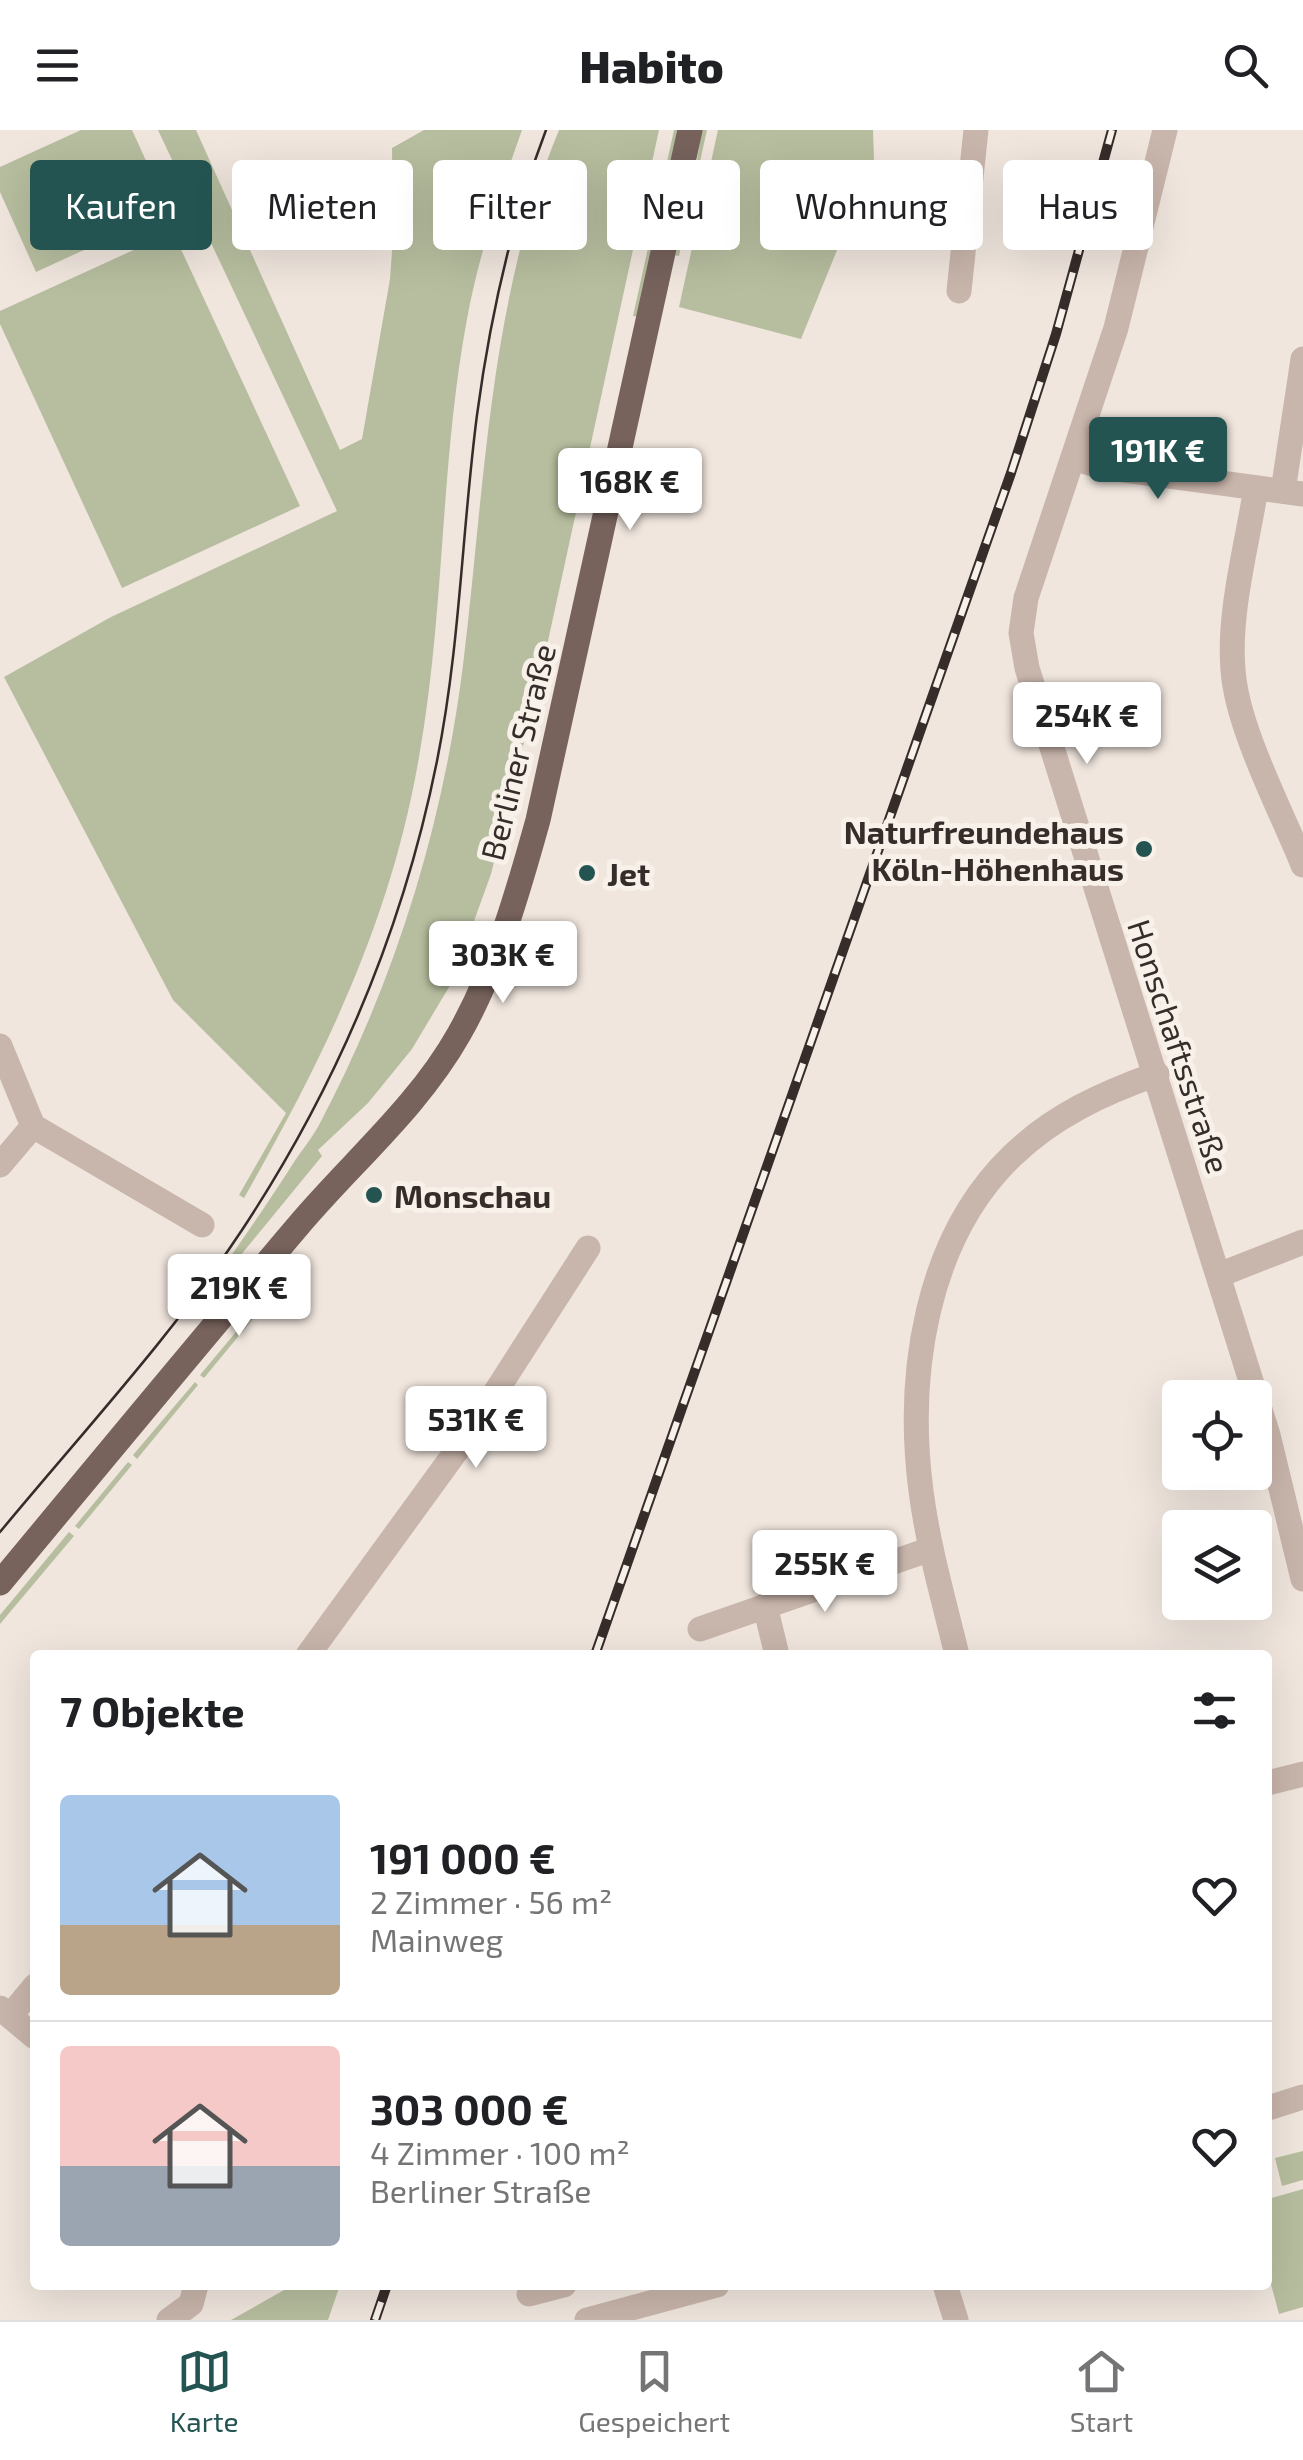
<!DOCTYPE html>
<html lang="de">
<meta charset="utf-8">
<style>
:root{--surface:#fff;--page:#f2f2f2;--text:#202124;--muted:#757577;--line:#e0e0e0;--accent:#235452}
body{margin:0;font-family:"Exo 2",sans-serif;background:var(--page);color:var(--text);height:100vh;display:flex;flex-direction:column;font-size:38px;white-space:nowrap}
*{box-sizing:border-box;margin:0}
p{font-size:32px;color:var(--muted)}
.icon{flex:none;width:55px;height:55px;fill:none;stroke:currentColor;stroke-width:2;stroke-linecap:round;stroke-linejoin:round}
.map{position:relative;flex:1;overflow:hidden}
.drawer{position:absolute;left:30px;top:1520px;width:1242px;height:640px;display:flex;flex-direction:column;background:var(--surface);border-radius:10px;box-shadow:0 10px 40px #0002}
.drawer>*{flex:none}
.guide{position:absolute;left:30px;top:30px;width:1245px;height:90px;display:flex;gap:20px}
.buttons{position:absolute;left:1162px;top:1250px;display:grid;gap:20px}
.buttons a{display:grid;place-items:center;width:110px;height:110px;border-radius:10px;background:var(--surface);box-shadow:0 10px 40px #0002;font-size:50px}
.price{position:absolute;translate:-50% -85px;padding:0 22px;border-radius:10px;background:#fff;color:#222;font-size:32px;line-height:65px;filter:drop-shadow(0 2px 5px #0008)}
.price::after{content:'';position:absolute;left:50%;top:60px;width:30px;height:22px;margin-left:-15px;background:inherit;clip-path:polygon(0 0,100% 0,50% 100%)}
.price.current{background:var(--accent);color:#fff}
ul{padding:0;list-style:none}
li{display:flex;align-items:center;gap:30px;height:250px;padding:0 30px}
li+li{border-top:2px solid var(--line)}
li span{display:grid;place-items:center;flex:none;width:280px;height:200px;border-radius:10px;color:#555}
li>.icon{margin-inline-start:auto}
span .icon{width:120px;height:120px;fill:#fffc;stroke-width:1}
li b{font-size:42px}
h2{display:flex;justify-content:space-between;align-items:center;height:120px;padding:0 30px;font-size:42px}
.pill{padding:0 35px;border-radius:10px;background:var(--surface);box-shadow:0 10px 40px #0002;font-size:35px;line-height:90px}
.pill.current{background:var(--accent);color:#fff}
header{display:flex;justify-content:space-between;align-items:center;height:130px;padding:0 30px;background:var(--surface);font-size:45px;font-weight:800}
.dock{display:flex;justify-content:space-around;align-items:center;height:140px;border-top:2px solid var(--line);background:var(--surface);font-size:28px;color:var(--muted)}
.dock a{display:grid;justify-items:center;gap:5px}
.dock .current{color:var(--accent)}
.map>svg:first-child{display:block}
.green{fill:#b7be9f}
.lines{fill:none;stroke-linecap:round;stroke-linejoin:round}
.minor{stroke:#c8b5ab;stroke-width:25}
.major{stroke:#77625c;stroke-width:25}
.tram{stroke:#362c2a;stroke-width:2.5}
.rail-casing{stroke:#362c2a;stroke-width:10}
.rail{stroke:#f8f1ea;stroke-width:6;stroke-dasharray:19;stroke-linecap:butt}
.poi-dot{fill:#235452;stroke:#f8f1ea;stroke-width:4}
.labels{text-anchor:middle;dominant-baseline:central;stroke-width:10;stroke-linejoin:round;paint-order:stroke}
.street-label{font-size:32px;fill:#362c2a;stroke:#f8f1ea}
.poi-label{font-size:32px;font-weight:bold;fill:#362c2a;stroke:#f8f1ea;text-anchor:start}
</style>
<header><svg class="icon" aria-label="menu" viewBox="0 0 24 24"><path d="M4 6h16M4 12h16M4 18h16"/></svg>Habito<svg class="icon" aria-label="search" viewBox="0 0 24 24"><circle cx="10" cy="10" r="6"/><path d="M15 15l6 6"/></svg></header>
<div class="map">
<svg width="1303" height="2190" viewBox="0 0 1303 2190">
<rect width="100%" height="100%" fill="#f0e6de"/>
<!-- green -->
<g class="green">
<polygon points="81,0 132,0 169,81 36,142 0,62 0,37"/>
<path d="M158 0H196L340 320 362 309 390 149 393 108 392 18 424 0H522C500 62 479 124 467 189 440 333 445 482 419 627 391 791 325 925 244 1068L239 1065 286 983 173 870 4 547 111 487 337 381Z"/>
<path d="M559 0H659L540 548 491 744 452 852 412 919 368 973 318 1020 322 1026 217 1154 213 1151C241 1112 268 1073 294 1032 302 1020 312 1008 319 995 395 851 443 696 463 535 485 355 489 169 559 0Z"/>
<polygon points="674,0 679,0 640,187 633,186"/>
<polygon points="702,0 707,0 679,126 673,125 696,36"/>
<polygon points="718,0 873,0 874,29 801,209 679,177"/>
<polygon points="173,102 300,376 122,458 0,194 0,181"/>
<polygon points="261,1172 265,1174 204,1248 200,1245"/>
<polygon points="195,1252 198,1255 137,1329 133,1325"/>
<polygon points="128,1332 132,1335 79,1399 75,1396"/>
<polygon points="69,1402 74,1406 0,1494 0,1485"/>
<polygon points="1303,2021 1303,2050 1282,2056 1275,2028"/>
<polygon points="1303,2059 1303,2177 1279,2184 1268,2143 1268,2069"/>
<polygon points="293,2155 340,2155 328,2190 231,2190"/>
</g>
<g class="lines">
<!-- minor -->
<g class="minor">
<polyline points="1165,0 1116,198 1026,468 1021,503 1027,538 1268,1305 1303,1449"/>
<polyline points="959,161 976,0"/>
<polyline points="1074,328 1102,337 1303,364"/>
<path d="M1256 358C1247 415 1228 483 1233 540 1237 598 1281 680 1303 735"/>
<polyline points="1283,361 1303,229"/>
<polyline points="0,916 33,996 0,1035"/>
<polyline points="33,996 202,1095"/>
<polyline points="1219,1145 1303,1112"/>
<polyline points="765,1476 777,1525"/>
<polyline points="700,1499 931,1419"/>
<polyline points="308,1525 468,1305 588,1118"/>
<path d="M957 1525C944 1471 928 1416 921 1361 906 1246 925 1110 1012 1026 1053 986 1103 963 1157 944"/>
<polyline points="1268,1653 1303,1644"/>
<polyline points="0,1878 35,1907"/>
<polyline points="10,1886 35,1856"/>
<polyline points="1268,1978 1303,1967"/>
<polyline points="945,2155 956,2190"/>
<polyline points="529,2164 564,2155"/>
<polyline points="169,2190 191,2174 196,2155"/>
<polyline points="587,2190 717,2155"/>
</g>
<!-- major -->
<path class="major" d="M0 1453C99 1334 197 1215 298 1096 351 1033 418 977 459 904 496 839 518 762 538 690L690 0"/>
<!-- tram -->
<path class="tram" d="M0 1402C81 1304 172 1206 242 1100 337 956 403 800 437 631 460 517 462 400 477 285 490 188 511 92 546 0"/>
<defs>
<g id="rail">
<polyline points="595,1525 1011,343 1056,204 1112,0"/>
<polyline points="375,2190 387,2155"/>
</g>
</defs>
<!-- rail casing -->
<use href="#rail" class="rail-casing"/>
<!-- rail -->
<use href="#rail" class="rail"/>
</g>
<!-- markers -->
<g class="poi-dot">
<circle cx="1144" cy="719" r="10"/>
<circle cx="587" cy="743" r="10"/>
<circle cx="374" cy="1065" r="10"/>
</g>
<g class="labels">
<!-- street labels -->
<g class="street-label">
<text transform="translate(517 622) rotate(-76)">Berliner Straße</text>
<text transform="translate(1180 916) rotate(72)">Honschaftsstraße</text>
</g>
<!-- poi labels -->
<g class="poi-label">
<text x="1124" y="701" text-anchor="end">Naturfreundehaus<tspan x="1124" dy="37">Köln-Höhenhaus</tspan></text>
<text x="607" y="743">Jet</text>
<text x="394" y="1065">Monschau</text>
</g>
</g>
</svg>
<div class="buttons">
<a><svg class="icon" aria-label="locate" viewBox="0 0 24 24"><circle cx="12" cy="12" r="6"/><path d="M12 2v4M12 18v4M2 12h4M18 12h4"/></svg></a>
<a><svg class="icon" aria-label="layers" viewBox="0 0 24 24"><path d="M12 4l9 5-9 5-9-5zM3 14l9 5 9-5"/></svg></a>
</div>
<b class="price current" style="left:1158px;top:372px">191K €</b>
<b class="price" style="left:630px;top:403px">168K €</b>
<b class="price" style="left:1087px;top:637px">254K €</b>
<b class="price" style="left:503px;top:876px">303K €</b>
<b class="price" style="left:239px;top:1209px">219K €</b>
<b class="price" style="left:476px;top:1341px">531K €</b>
<b class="price" style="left:825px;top:1485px">255K €</b>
<div class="guide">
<a class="pill current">Kaufen</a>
<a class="pill">Mieten</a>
<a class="pill">Filter</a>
<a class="pill">Neu</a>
<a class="pill">Wohnung</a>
<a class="pill">Haus</a>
</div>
<section class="drawer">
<h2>7 Objekte<svg class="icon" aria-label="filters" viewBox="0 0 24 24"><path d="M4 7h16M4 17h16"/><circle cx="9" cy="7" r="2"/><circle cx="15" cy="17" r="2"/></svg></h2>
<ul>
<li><span style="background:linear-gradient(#a9c7e8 65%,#b9a48a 0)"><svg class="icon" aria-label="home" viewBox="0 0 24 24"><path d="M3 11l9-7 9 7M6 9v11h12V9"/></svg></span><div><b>191 000 €</b><p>2 Zimmer · 56 m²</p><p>Mainweg</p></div><svg class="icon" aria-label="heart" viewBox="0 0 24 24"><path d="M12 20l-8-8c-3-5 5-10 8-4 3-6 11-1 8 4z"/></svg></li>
<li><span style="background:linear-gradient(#f6c9c9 60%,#9aa5b1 0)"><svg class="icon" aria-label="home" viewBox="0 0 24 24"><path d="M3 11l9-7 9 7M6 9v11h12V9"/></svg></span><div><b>303 000 €</b><p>4 Zimmer · 100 m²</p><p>Berliner Straße</p></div><svg class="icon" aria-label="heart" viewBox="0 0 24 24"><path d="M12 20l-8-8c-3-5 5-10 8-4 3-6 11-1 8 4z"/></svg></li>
</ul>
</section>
</div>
<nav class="dock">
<a class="current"><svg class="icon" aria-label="map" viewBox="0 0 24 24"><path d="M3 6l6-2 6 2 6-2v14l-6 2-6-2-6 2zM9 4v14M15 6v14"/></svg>Karte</a>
<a><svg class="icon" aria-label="saved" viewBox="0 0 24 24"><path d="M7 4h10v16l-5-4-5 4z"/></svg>Gespeichert</a>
<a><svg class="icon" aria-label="home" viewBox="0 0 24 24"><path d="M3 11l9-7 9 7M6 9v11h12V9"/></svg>Start</a>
</nav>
